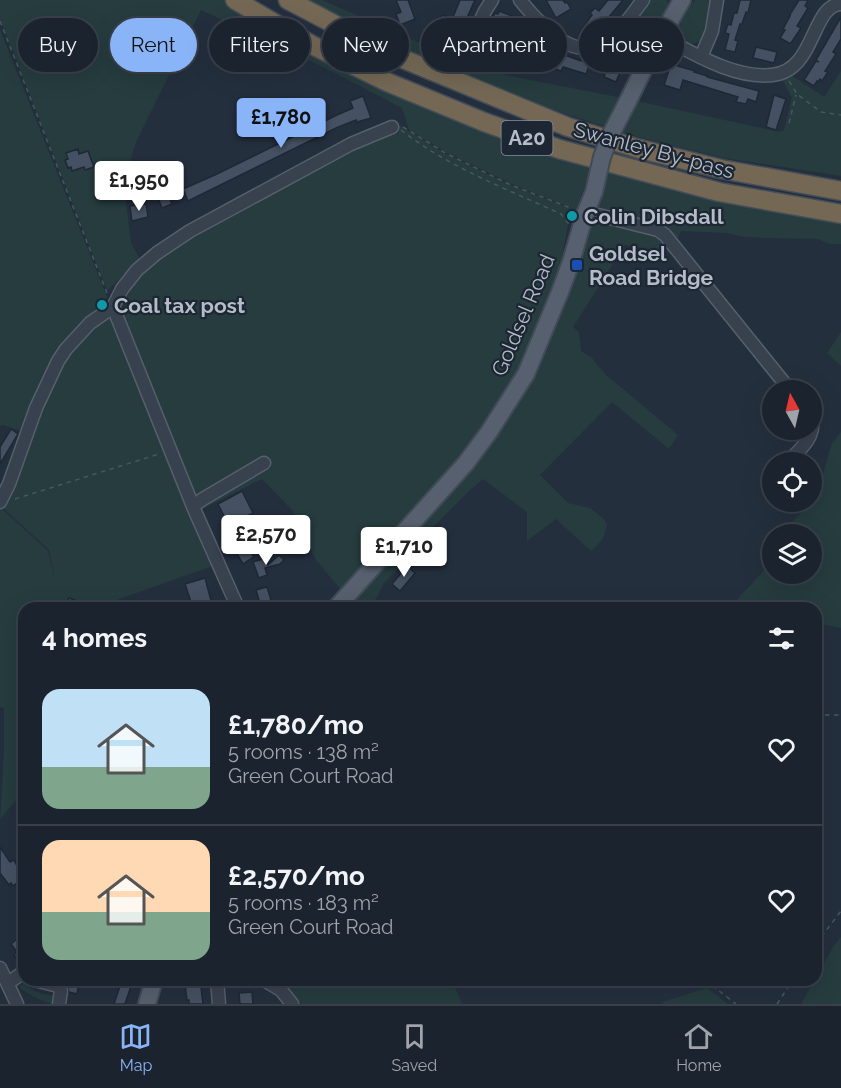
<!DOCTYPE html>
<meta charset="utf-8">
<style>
:root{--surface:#1b232e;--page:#242b36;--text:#f1f3f6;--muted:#a0a4aa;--line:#39404a;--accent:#8ab4f8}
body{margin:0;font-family:Raleway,sans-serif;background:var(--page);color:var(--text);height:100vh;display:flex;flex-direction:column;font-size:22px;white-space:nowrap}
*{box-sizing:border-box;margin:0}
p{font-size:20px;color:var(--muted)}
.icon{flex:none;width:33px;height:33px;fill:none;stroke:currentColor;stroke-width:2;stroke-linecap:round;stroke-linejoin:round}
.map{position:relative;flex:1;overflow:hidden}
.panel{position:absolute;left:18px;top:602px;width:804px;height:384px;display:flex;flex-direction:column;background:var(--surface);border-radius:18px;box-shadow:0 6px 24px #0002,0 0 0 2px var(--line)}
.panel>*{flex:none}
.banner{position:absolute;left:18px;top:18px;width:806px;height:54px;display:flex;gap:12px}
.needle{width:39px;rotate:352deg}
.fabs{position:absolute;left:762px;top:380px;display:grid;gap:12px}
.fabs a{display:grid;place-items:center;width:60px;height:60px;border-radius:50%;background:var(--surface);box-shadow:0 6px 24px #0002,0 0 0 2px var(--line);font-size:30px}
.price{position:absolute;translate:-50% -51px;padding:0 14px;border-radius:6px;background:#fff;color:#222;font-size:20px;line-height:39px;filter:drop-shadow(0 2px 3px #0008)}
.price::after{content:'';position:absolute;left:50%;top:36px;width:18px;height:14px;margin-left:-9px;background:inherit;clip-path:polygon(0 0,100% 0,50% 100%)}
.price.active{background:var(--accent);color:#111}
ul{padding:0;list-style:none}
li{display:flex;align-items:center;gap:18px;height:150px;padding:0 24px}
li+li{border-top:2px solid var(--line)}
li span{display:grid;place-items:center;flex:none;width:168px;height:120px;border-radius:18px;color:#555}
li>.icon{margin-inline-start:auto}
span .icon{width:72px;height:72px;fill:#fffc;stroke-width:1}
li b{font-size:26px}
h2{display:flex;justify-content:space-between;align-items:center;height:72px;padding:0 24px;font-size:26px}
.chip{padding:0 21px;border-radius:27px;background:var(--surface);box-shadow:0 6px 24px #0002,0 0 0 2px var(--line);font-size:21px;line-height:54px}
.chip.active{background:var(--accent);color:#111}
.menu{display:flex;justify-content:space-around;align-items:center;height:84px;border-top:2px solid var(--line);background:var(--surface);font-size:16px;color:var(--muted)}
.menu a{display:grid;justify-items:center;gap:3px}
.menu .active{color:var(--accent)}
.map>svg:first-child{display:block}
.green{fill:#263c3f}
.building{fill:#455162;stroke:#1f2835;stroke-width:1.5}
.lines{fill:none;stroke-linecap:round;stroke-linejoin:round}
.minor-casing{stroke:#565f6c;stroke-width:15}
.major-casing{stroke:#414a57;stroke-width:20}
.highway-casing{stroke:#434c59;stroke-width:21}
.path{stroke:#44595c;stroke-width:1.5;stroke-dasharray:4.5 4.5;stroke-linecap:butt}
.minor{stroke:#38414e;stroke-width:12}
.major{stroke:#56606e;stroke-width:16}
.highway{stroke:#746855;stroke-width:18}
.major-bridge-casing{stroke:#414a57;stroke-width:20;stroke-linecap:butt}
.major-bridge{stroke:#56606e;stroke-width:16}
.culture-dot{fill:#0f9aa8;stroke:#1d2633;stroke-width:2}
.transit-dot{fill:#1a4fb4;stroke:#1d2633;stroke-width:2}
.labels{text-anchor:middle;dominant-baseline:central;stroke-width:4.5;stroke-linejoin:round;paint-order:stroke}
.shield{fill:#1d2633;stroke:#878f9c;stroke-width:1.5}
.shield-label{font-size:20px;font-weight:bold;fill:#b4bcc9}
.street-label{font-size:21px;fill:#b4bcc9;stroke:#1d2633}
.poi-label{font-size:21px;font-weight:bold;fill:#b4bcc9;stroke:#1d2633;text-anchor:start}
</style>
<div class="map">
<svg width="841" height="1004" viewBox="0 0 841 1004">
<rect width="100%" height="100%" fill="#242f3e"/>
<!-- green -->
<g class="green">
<polygon points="0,0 233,0 312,46 595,158 576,210 512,184 447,153 409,130 402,108 323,67 201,10 136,142 128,168 124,185 131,243 140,259 107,291 0,19"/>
<polygon points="304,0 322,0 413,40 501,74 623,98 780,132 784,130 792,98 782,79 791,75 824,97 841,71 841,176 724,158 638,137 572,116 473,82 392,46"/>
<polygon points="649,0 667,0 668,5 633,70 623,66 619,39"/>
<path d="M695 0H714L708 33 705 32C702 39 699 44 690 44L680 38 676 31 680 19Z"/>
<polygon points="0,30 107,297 86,319 25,432 3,425 0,426"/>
<polygon points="399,125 446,154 511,185 571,209 562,257 559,292 488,431 346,596 316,560 295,519 293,511 262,479 196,512 129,347 123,303 141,274 185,238 252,206 292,176 351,144"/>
<polygon points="606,163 841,214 841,244 830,244 818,239 772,238 744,237 727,233 681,231 672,253 625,245 573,327 579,332 581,351 592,358 605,374 678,435 669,449 612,402 540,475 568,503 590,508 604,519 607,525 603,539 591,551 556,519 527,541 527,512 483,479 467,493 424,536 428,543 434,550 431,557 408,559 384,583 376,599 362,607 344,608 466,463 566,296 579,267 588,233 596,211"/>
<polygon points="99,317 117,321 218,564 97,607 24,608 24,791 0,819 4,753 4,708 0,707 0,507 48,551 55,581 49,550 0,505 53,374"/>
<polygon points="841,332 841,366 827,353"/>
<polygon points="841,432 841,628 816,623 816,608 730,607 772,562 772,573 812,573 812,534 780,534 801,513 802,501 812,501 812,488 823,474 832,443"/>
<polygon points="841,937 841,1004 801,1004 833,947"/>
<polygon points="272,980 289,980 292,992 291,980 452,980 462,1004 293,1004"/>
<path d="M23 984C34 992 43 995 56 995L54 1004C41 1001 29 995 19 987Z"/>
<polygon points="707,988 728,1004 663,1004 662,1002"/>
</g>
<!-- building -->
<g class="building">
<polygon points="396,0 408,0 415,19 400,25 396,14 401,12"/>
<polygon points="460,0 475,0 465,22 453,17"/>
<polygon points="546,0 563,0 565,3 567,2 571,9 556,18"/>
<polygon points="608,0 623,0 599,29 595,27 587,37 580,31 592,15 590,13 595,8 599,11"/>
<polygon points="740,0 751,0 748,13 746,12 742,24 740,24 735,40 738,41 735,52 725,50 729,34 725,33 728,24 731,25 734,13 737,13"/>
<polygon points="799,0 808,0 805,6 808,8 797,26 801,28 791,43 789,43 780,38 785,30 783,29 790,16 789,16"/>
<polygon points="499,11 517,18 512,28 492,20 495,13 498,14"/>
<polygon points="442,15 454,19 445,45 433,40"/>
<polygon points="841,17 841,39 833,52 836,54 825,71 828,72 822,81 820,79 818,82 817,81 814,86 804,80 816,61 819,62 816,60"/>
<polygon points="529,35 538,40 537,42 549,46 548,49 581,61 581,59 590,63 586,74 563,67 561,71 553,68 555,64 547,61 548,58 536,53 537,52 525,46"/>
<polygon points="482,38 493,42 486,61 474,57 476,48"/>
<polygon points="756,47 777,52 774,63 753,58"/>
<polygon points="596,58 604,62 603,65 620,72 616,82 604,77 605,75 591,69"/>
<polygon points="671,64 695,71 694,72 707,76 707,77 759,91 756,102 748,99 746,104 736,102 738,97 683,80 680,90 664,85"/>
<polygon points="774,95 786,99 776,130 766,127"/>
<polygon points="363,96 371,118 357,122 356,120 336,128 188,201 183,189 217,174 337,115 353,108 350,101"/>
<polygon points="78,149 79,154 88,151 94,167 85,170 84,167 72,171 71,167 68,168 65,160 68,159 66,153"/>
<polygon points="168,194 172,204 162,208 158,198"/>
<polygon points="146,204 148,217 132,221 130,206"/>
<polygon points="11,429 18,434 0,464 0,447"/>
<polygon points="242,491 253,513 249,515 257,529 248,534 240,520 229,526 218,504"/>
<polygon points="244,540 254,557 243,564 233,547"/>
<polygon points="279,555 284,560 280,564 265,568 267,575 259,578 253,562 266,558 268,565"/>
<polygon points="407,566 415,573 400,591 392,584"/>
<polygon points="205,578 213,608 193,608 185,584"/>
<polygon points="267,587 271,600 260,604 256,590"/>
<polygon points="69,598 93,607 93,608 65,608"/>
<polygon points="0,847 10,862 14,860 19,870 17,871 22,879 13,886 11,883 9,885 0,873"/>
<polygon points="18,938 24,946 24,966 22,966 14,955 17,952 11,944"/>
<polygon points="68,980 79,981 77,994 69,992 67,986"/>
<polygon points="122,980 133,980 125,1004 114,1004"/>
<polygon points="197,982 198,987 201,987 203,1004 189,1004 189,1000 187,1000 185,984"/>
<polygon points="252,992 253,1004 240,1004 239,993"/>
</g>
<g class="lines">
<defs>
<g id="minor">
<path d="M520 0C533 16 554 39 573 46 584 50 600 46 609 39 623 29 633 13 643 0"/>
<path d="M660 36C693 53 734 79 772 75 816 71 811 5 841 4"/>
<polyline points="470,43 485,11 492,0"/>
<polyline points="701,57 712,31 717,0"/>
<polyline points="586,212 658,230 665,235 790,390"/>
<polyline points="113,307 194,509 238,608"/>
<path d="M788 462C798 451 814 439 812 423"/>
<polyline points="0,502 9,484 36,408 58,361 66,349 90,323 113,307 122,289 137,270 157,253 190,231 351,144 392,127"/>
<polyline points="193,506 203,499 264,463"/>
<polyline points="0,968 17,1004"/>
<polyline points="35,980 58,986 61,991 59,1004"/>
<polyline points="217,980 219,1004"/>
<polyline points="264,980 281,990 292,1004"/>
<polyline points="8,983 21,974 24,974"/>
</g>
<g id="major">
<polyline points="628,101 651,54 682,0"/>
<polyline points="336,608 466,463 489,432 526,374 560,292 571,262 585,214"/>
<polyline points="147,1004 154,980"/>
</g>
<g id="highway">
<polyline points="235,0 312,45 387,82 484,122 559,149 719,192 841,214"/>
<polyline points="288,0 391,54 568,127 636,148 721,169 841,191"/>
</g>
</defs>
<!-- minor casing -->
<use href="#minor" class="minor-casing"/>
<!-- major casing -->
<use href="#major" class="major-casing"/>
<!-- highway casing -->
<use href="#highway" class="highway-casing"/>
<!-- path -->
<g class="path">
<polyline points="0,21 107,293"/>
<polyline points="789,81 797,94 821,112 841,115"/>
<polyline points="789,123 796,95"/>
<polyline points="403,127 447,154 511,185 573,209"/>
<path d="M401 130C448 167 507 189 561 214L569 224"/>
<polyline points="15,499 159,454"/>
<polyline points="816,715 841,715"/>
<polyline points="816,944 841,911"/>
<polyline points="705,980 736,1004"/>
<polyline points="777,1004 793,980"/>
</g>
<!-- minor -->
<use href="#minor" class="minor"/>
<!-- major -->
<use href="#major" class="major"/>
<!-- highway -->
<use href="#highway" class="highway"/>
<defs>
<polyline id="major-bridge" points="585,214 594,192 602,157 610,136 628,101"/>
</defs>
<!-- major-bridge casing -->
<use href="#major-bridge" class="major-bridge-casing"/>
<!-- major-bridge -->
<use href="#major-bridge" class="major-bridge"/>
</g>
<!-- markers -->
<g class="culture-dot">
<circle cx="572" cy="216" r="6"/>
<circle cx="102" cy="305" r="6"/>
</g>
<rect class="transit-dot" x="571" y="259" width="12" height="12" rx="3"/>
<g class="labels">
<!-- shield labels -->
<rect class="shield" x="501.5" y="121" width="51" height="34" rx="4.5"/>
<g class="shield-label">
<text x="527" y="138">A20</text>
</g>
<!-- street labels -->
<g class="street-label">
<text transform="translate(654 150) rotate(15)">Swanley By-pass</text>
<text transform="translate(523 315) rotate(-67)">Goldsel Road</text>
</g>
<!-- poi labels -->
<g class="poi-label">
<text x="584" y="216">Colin Dibsdall</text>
<text x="589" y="253">Goldsel<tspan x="589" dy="24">Road Bridge</tspan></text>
<text x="114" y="305">Coal tax post</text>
</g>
</g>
</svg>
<div class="fabs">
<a><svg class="needle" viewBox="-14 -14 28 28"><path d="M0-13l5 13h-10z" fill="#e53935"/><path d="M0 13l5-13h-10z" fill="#a0a4aa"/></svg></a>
<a><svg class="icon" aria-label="locate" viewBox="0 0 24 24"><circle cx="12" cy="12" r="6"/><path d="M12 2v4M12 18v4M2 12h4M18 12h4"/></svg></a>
<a><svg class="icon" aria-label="layers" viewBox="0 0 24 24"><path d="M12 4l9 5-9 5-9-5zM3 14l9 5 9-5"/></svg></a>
</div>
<b class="price active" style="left:281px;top:149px">£1,780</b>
<b class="price" style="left:139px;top:212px">£1,950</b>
<b class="price" style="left:266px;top:566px">£2,570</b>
<b class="price" style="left:404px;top:578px">£1,710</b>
<div class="banner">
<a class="chip">Buy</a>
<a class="chip active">Rent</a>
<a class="chip">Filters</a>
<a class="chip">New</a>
<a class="chip">Apartment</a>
<a class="chip">House</a>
</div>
<section class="panel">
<h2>4 homes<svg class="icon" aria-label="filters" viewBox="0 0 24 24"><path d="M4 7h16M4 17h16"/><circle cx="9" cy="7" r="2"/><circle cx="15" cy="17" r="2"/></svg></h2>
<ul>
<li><span style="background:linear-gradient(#bfe0f5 65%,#7fa58c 0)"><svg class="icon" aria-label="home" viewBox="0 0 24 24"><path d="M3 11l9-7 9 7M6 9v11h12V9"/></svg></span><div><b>£1,780/mo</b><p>5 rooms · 138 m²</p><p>Green Court Road</p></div><svg class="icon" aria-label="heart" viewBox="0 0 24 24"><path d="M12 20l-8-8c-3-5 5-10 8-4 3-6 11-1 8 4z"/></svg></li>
<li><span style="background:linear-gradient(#ffd9b3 60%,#7fa58c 0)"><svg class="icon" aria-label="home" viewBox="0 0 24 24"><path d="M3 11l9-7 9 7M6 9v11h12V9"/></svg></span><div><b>£2,570/mo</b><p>5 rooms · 183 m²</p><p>Green Court Road</p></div><svg class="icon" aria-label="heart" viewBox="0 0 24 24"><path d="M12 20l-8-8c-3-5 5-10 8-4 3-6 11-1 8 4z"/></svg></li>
</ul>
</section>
</div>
<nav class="menu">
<a class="active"><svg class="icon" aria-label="map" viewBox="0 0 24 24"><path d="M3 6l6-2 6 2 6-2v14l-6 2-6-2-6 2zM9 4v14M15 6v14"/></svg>Map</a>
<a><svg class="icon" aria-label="saved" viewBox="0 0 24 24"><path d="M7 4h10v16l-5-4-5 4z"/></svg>Saved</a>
<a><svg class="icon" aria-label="home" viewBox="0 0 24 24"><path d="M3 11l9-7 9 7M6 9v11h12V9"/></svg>Home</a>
</nav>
